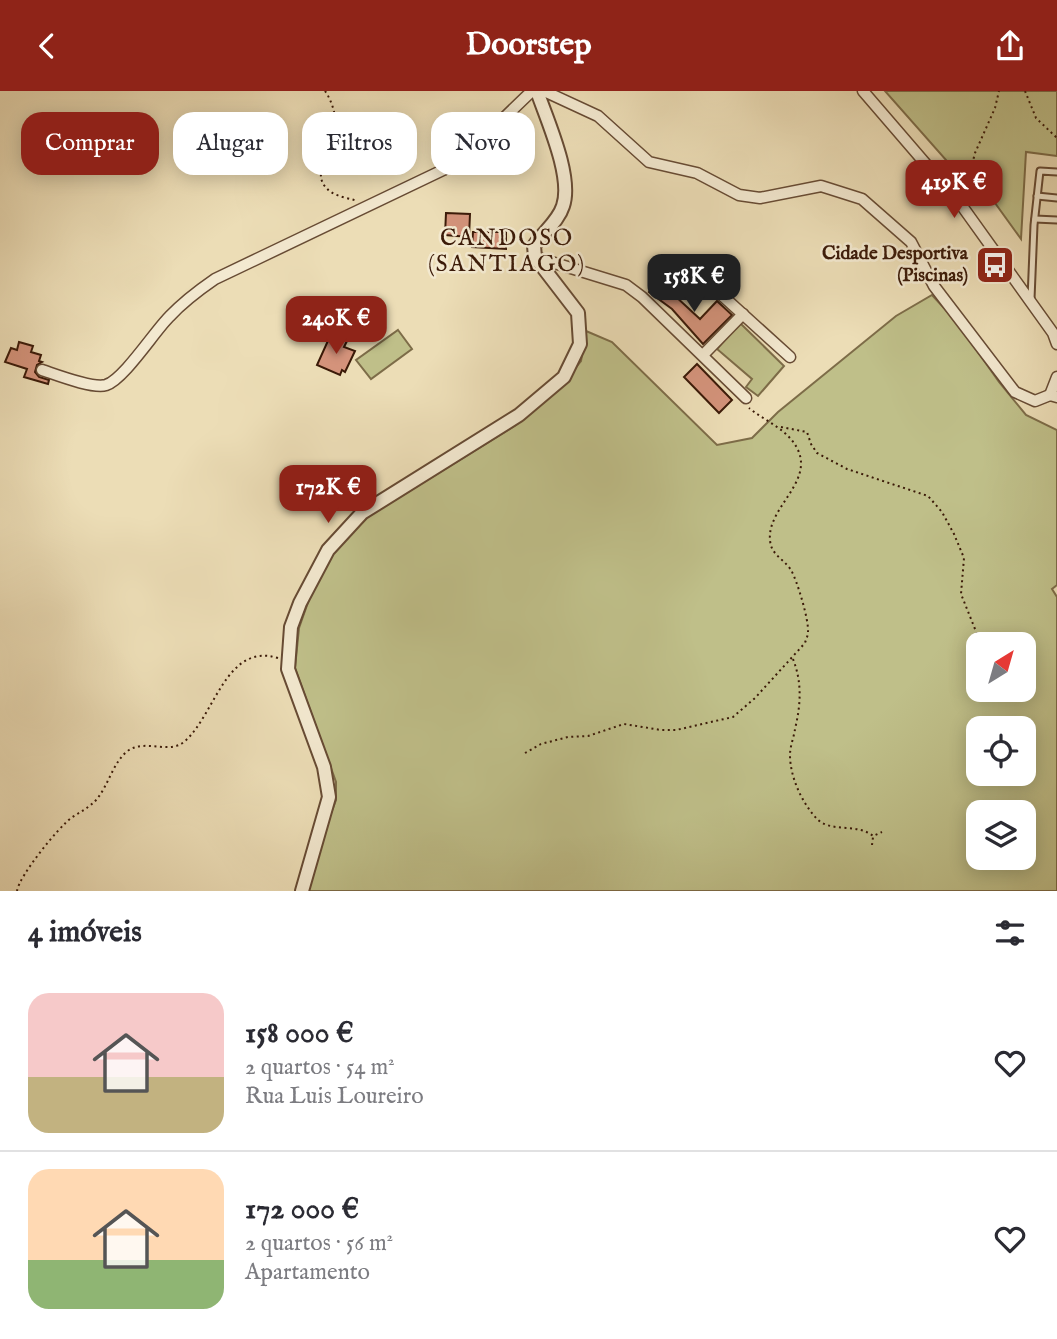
<!DOCTYPE html>
<html lang="pt">
<meta charset="utf-8">
<style>
:root{--surface:#fff;--page:#f7f7f7;--text:#2b2b33;--muted:#7c7c81;--line:#e1e1e2;--accent:#8f2418}
body{margin:0;font-family:"IM FELL English",serif;background:var(--page);color:var(--text);height:100vh;display:flex;flex-direction:column;font-size:26px;white-space:nowrap}
*{box-sizing:border-box;margin:0}
p{font-size:23px;color:var(--muted)}
.icon{flex:none;width:38px;height:38px;fill:none;stroke:currentColor;stroke-width:2;stroke-linecap:round;stroke-linejoin:round}
.map{position:relative;height:800px;overflow:hidden}
.sheet{display:flex;flex-direction:column;background:var(--surface);flex:1}
.sheet>*{flex:none}
.guide{position:absolute;left:21px;top:21px;width:700px;height:63px;display:flex;gap:14px}
.needle{width:46px;rotate:37deg}
.tools{position:absolute;left:966px;top:541px;display:grid;gap:14px}
.tools a{display:grid;place-items:center;width:70px;height:70px;border-radius:14px;background:var(--surface);box-shadow:0 4px 18px #0003;font-size:35px}
.price{position:absolute;translate:-50% -60px;padding:0 16px;border-radius:14px;background:var(--accent);color:#fff;font-size:23px;line-height:46px;filter:drop-shadow(0 2px 4px #0008)}
.price::after{content:'';position:absolute;left:50%;top:42px;width:21px;height:16px;margin-left:-10px;background:inherit;clip-path:polygon(0 0,100% 0,50% 100%)}
.price.current{background:#222;color:#fff}
ul{padding:0;list-style:none}
li{display:flex;align-items:center;gap:21px;height:175px;padding:0 28px}
li+li{border-top:2px solid var(--line)}
li span{display:grid;place-items:center;flex:none;width:196px;height:140px;border-radius:21px;color:#555}
li>.icon{margin-inline-start:auto}
span .icon{width:84px;height:84px;fill:#fffc;stroke-width:1}
li b{font-size:30px}
h2{display:flex;justify-content:space-between;align-items:center;height:84px;padding:0 28px;font-size:30px}
.pill{padding:0 24px;border-radius:21px;background:var(--surface);box-shadow:0 4px 18px #0003;font-size:24px;line-height:63px}
.pill.current{background:var(--accent);color:#fff}
header{display:flex;justify-content:space-between;align-items:center;height:91px;padding:0 28px;background:var(--accent);color:#fff;font-size:32px;font-weight:800}
.map>svg:first-child{display:block}
.green{fill:#bfbf89;stroke:#7d6c48;stroke-width:2;fill-rule:evenodd}
.building{fill:#d4937b;stroke:#3b1a08;stroke-width:2}
.lines{fill:none;stroke-linecap:round;stroke-linejoin:round}
.service-casing{stroke:#674b34;stroke-width:9}
.minor-casing{stroke:#674b34;stroke-width:13}
.tertiary-casing{stroke:#674b34;stroke-width:16}
.path{stroke:#3b1a08;stroke-width:2;stroke-dasharray:2 3.5;stroke-linecap:butt}
.service{stroke:#f3e9d0;stroke-width:5}
.minor{stroke:#f3e9d0;stroke-width:10}
.tertiary{stroke:#f3e9d0;stroke-width:12}
.labels{text-anchor:middle;dominant-baseline:central;stroke-width:5;stroke-linejoin:round;paint-order:stroke}
.poi-label{font-size:19px;font-weight:bold;fill:#3b1a08;stroke:#f3e9d0;text-anchor:end}
.quarter-label{font-size:23px;letter-spacing:2px;fill:#3b1a08;stroke:#f3e9d0}
</style>
<header><svg class="icon" aria-label="back" viewBox="0 0 24 24"><path d="M15 5l-7 7 7 7"/></svg>Doorstep<svg class="icon" aria-label="share" viewBox="0 0 24 24"><path d="M12 15V3M7 8l5-5 5 5M5 13v7h14v-7"/></svg></header>
<div class="map">
<svg width="1057" height="800" viewBox="0 0 1057 800">
<rect width="100%" height="100%" fill="#ecddb6"/>
<filter id="stains"><feTurbulence type="fractalNoise" baseFrequency=".00286" numOctaves="4"/><feColorMatrix values="0 0 0 0 .2 0 0 0 0 .09 0 0 0 0 .02 0 0 0 .5 -.17"/></filter>
<radialGradient id="worn" r=".72"><stop offset=".6" stop-color="#630" stop-opacity="0"/><stop offset="1" stop-color="#630" stop-opacity=".3"/></radialGradient>
<!-- green -->
<g class="green">
<polygon points="885,0 1057,0 1057,65 1026,61 1021,148 969,76 961,86"/>
<path d="M932 204 956 230 999 291 1026 324 1057 339V494L1052 498 1057 506V800H306L315 765 336 709V691L295 577 299 537 312 500 336 457 369 425 516 334 559 297 581 270 586 240 612 251 717 354 752 347 778 321 896 225ZM978 553H1024V598H978ZM978 637H1024V682H978ZM978 721H1024V766H978Z"/>
<polygon points="740,232 784,275 758,305 746,296 752,288 717,258"/>
<polygon points="398,239 412,258 371,288 356,269"/>
</g>
<!-- building -->
<g class="building">
<polygon points="446,122 470,123 469,146 445,144"/>
<polygon points="473,141 506,141 506,158 472,156"/>
<polygon points="656,191 673,203 700,228 717,210 732,224 703,253 672,218 649,201"/>
<polygon points="331,243 347,250 344,256 355,260 345,281 342,279 340,284 317,274"/>
<polygon points="19,251 33,255 31,261 41,264 39,270 42,271 37,274 35,281 39,286 49,289 48,293 24,286 27,278 5,271 11,257 17,259"/>
<polygon points="697,273 732,309 719,322 684,286"/>
</g>
<g class="lines">
<defs>
<g id="service">
<polyline points="1037,105 1057,107"/>
<polyline points="1035,128 1057,129"/>
<polyline points="1031,208 1034,134 1040,80 1057,81"/>
</g>
<g id="minor">
<polyline points="544,0 598,25 649,71 697,82 739,104 760,107 821,95 862,108 911,151 934,195 1015,301 1035,310 1050,304 1057,306"/>
<polyline points="863,0 962,115 1053,242 1057,253"/>
<polyline points="535,166 626,194 642,206 746,307"/>
<polyline points="705,189 790,266"/>
<polyline points="703,264 743,223"/>
<path d="M42 279C57 284 93 298 106 294 124 288 154 241 169 226 183 211 199 199 215 188L443 79C476 57 503 27 532 0"/>
<polyline points="1050,304 1057,286"/>
</g>
<path id="tertiary" d="M302 800 329 706 324 676 288 578 291 536 300 512 328 459 362 422 519 324 564 286 580 253 578 222 535 166 534 155C543 141 558 131 563 115 573 86 547 29 537 0"/>
</defs>
<!-- service casing -->
<use href="#service" class="service-casing"/>
<!-- minor casing -->
<use href="#minor" class="minor-casing"/>
<!-- tertiary casing -->
<use href="#tertiary" class="tertiary-casing"/>
<!-- path -->
<g class="path">
<path d="M325 0C334 13 338 31 334 47 329 64 309 86 331 101 338 106 349 107 357 110"/>
<polyline points="1025,0 1036,27 1057,47"/>
<polyline points="964,105 975,62 995,17 999,0"/>
<polyline points="781,336 807,341 811,353 817,362 847,378 928,405 942,421 954,443 964,467 961,503 977,543 984,553"/>
<polyline points="1024,562 1032,573 1034,583"/>
<path d="M793 568C802 591 801 613 795 638 794 646 790 655 790 664 790 686 802 712 817 728 831 742 858 732 873 745L882 741"/>
<path d="M525 662 541 653 568 646 588 645 624 633 661 639H676L733 626 755 607 805 552C806 548 808 545 808 541 809 529 797 489 791 479 783 467 771 464 770 449 767 417 813 392 798 359 788 338 766 331 749 317"/>
<polyline points="872,754 873,746"/>
<path d="M17 800C19 785 58 737 71 727 80 721 89 717 97 708 109 693 114 669 129 659 147 648 170 664 185 650 215 624 226 551 278 567"/>
</g>
<!-- service -->
<use href="#service" class="service"/>
<!-- minor -->
<use href="#minor" class="minor"/>
<!-- tertiary -->
<use href="#tertiary" class="tertiary"/>
</g>
<!-- icons -->
<defs>
<symbol id="bus-square" viewBox="-11 -11 22 22"><rect x="-9" y="-9" width="18" height="18" rx="4" fill="#8f2418" stroke="#f3e9d0"/><path d="M-5-6H5V4H4V6H2V4H-2V6H-4V4H-5ZM-3.5-4V0h7V-4ZM-3.5 1.2v1.5H-2V1.2ZM2 1.2v1.5H3.5V1.2Z" fill="#fff"/></symbol>
</defs>
<g fill-rule="evenodd">
<use href="#bus-square" x="973" y="152" width="44" height="44"/>
</g>
<g class="labels">
<!-- poi labels -->
<g class="poi-label">
<text x="968" y="163">Cidade Desportiva<tspan x="968" dy="22">(Piscinas)</tspan></text>
</g>
<!-- quarter labels -->
<g class="quarter-label">
<text x="507" y="147">CANDOSO<tspan x="507" dy="26">(SANTIAGO)</tspan></text>
</g>
</g>
<rect width="100%" height="100%" filter="url(#stains)"/>
<rect width="100%" height="100%" fill="url(#worn)"/>
</svg>
<div class="tools">
<a><svg class="needle" viewBox="-14 -14 28 28"><path d="M0-13l5 13h-10z" fill="#e53935"/><path d="M0 13l5-13h-10z" fill="#7c7c81"/></svg></a>
<a><svg class="icon" aria-label="locate" viewBox="0 0 24 24"><circle cx="12" cy="12" r="6"/><path d="M12 2v4M12 18v4M2 12h4M18 12h4"/></svg></a>
<a><svg class="icon" aria-label="layers" viewBox="0 0 24 24"><path d="M12 4l9 5-9 5-9-5zM3 14l9 5 9-5"/></svg></a>
</div>
<b class="price" style="left:954px;top:129px">419K €</b>
<b class="price current" style="left:694px;top:223px">158K €</b>
<b class="price" style="left:336px;top:265px">240K €</b>
<b class="price" style="left:328px;top:434px">172K €</b>
<div class="guide">
<a class="pill current">Comprar</a>
<a class="pill">Alugar</a>
<a class="pill">Filtros</a>
<a class="pill">Novo</a>
</div>
</div>
<section class="sheet">
<h2>4 imóveis<svg class="icon" aria-label="filters" viewBox="0 0 24 24"><path d="M4 7h16M4 17h16"/><circle cx="9" cy="7" r="2"/><circle cx="15" cy="17" r="2"/></svg></h2>
<ul>
<li><span style="background:linear-gradient(#f6c9c9 60%,#c2b280 0)"><svg class="icon" aria-label="home" viewBox="0 0 24 24"><path d="M3 11l9-7 9 7M6 9v11h12V9"/></svg></span><div><b>158 000 €</b><p>2 quartos · 54 m²</p><p>Rua Luis Loureiro</p></div><svg class="icon" aria-label="heart" viewBox="0 0 24 24"><path d="M12 20l-8-8c-3-5 5-10 8-4 3-6 11-1 8 4z"/></svg></li>
<li><span style="background:linear-gradient(#ffd9b3 65%,#8fb573 0)"><svg class="icon" aria-label="home" viewBox="0 0 24 24"><path d="M3 11l9-7 9 7M6 9v11h12V9"/></svg></span><div><b>172 000 €</b><p>2 quartos · 56 m²</p><p>Apartamento</p></div><svg class="icon" aria-label="heart" viewBox="0 0 24 24"><path d="M12 20l-8-8c-3-5 5-10 8-4 3-6 11-1 8 4z"/></svg></li>
</ul>
</section>
